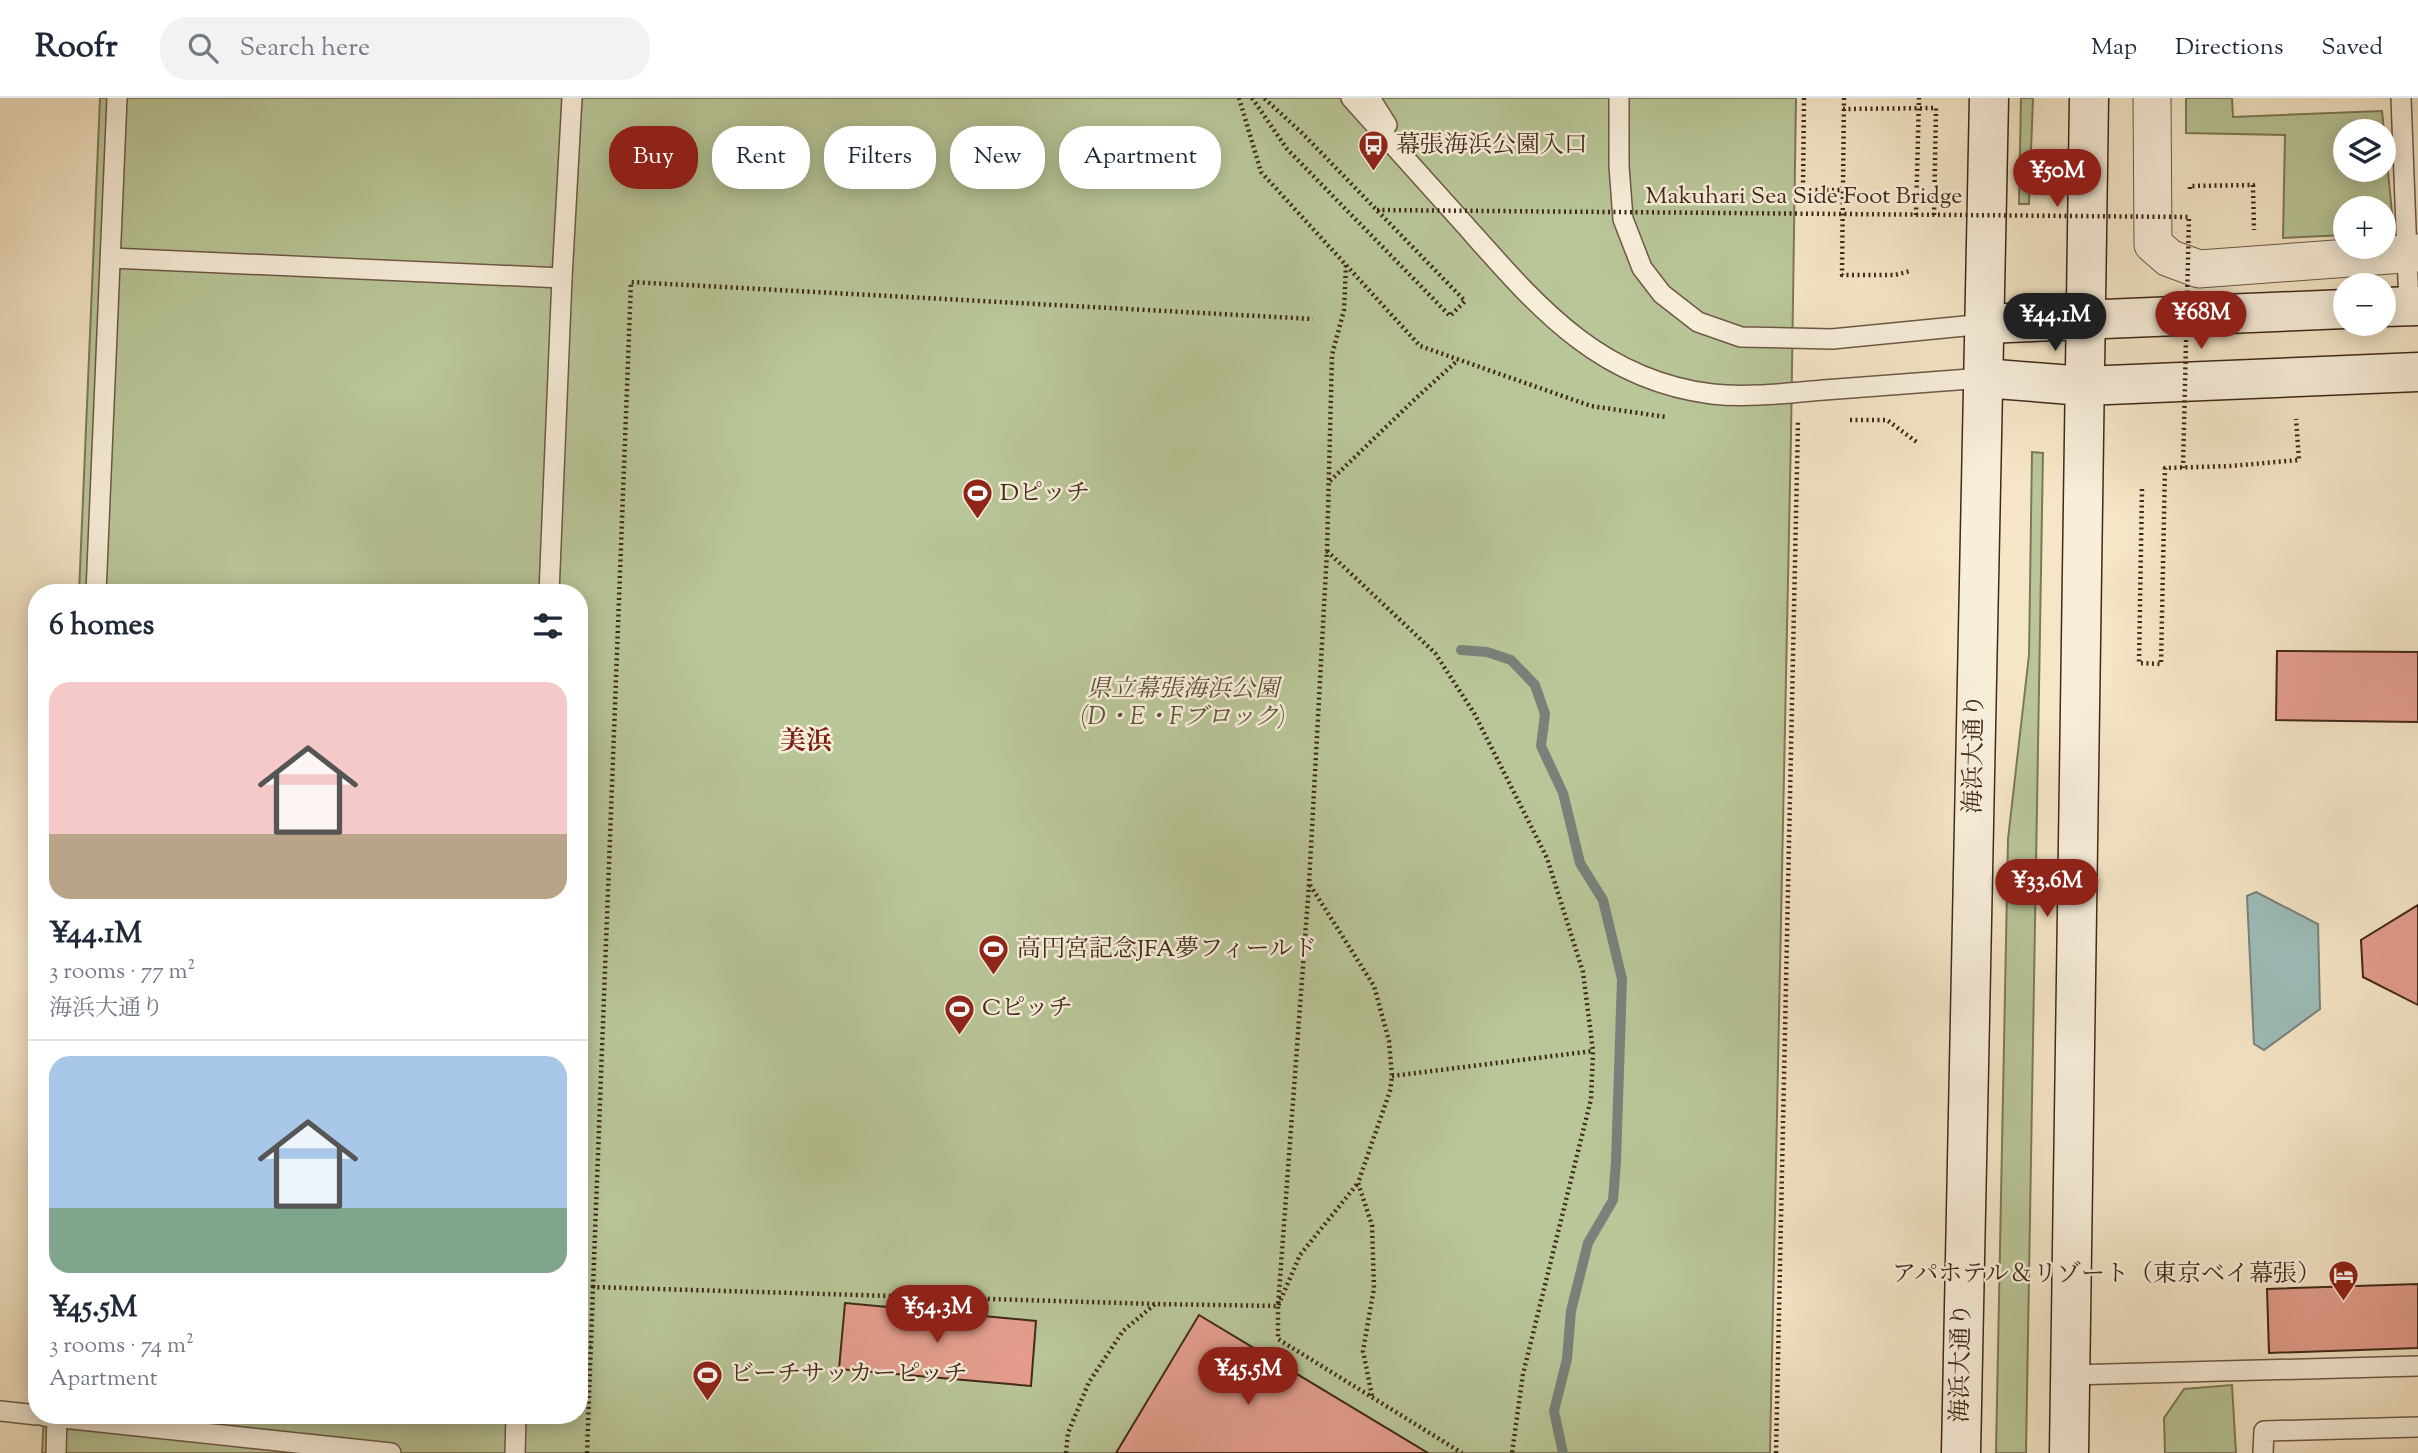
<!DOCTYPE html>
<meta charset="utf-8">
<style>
:root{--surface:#fff;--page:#f2f2f3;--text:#1f2937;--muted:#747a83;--line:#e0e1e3;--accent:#8f2418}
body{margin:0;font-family:"Sorts Mill Goudy","Noto Serif JP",serif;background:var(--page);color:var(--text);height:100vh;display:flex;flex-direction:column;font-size:26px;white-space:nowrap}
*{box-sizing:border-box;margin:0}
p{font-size:23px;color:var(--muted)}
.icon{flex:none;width:38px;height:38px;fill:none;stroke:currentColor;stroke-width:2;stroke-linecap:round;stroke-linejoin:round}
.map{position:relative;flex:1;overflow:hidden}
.details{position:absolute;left:28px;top:486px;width:560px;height:840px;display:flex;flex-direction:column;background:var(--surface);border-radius:28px;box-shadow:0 4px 18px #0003}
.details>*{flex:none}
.banner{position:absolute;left:609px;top:28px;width:665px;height:63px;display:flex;gap:14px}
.fabs{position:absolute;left:2333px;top:21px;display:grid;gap:14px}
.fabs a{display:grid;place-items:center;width:63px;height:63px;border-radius:50%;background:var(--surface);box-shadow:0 4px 18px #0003;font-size:35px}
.price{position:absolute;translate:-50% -60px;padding:0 16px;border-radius:24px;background:var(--accent);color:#fff;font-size:23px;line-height:46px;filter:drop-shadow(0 2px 4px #0008)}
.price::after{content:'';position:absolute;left:50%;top:42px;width:21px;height:16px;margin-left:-10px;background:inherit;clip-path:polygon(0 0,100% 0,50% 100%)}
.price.active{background:#222;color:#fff}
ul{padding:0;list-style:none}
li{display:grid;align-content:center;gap:14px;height:371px;padding:0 21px}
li+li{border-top:2px solid var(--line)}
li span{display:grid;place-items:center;height:217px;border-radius:21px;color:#555}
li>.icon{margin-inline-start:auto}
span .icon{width:126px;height:126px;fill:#fffc;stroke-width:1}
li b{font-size:30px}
h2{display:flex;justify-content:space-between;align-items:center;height:84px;padding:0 21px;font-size:30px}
.pill{padding:0 24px;border-radius:28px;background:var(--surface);box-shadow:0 4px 18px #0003;font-size:24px;line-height:63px}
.pill.active{background:var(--accent);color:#fff}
header{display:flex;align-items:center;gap:42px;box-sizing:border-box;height:98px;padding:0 35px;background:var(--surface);border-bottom:2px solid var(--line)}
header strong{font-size:33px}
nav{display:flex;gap:38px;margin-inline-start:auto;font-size:24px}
.search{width:490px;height:63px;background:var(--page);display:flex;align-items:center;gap:18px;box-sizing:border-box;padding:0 24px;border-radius:28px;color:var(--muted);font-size:26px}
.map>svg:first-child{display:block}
.green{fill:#b9c698;stroke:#7d785a;stroke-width:2;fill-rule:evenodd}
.water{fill:#9dbebb;stroke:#78827b;stroke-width:2}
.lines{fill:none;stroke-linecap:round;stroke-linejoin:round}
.stream{stroke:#78827b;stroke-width:10}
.building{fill:#e59e8e;stroke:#41291b;stroke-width:2}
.lane-casing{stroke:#6e5846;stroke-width:22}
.street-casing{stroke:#6e5846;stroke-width:39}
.secondary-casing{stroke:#41291b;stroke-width:41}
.path{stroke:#41291b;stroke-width:4.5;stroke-dasharray:2 3.5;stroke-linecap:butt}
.lane{stroke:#f8efdb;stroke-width:19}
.street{stroke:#f8efdb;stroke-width:37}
.secondary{stroke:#f8efdb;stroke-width:38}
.path-bridge{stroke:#41291b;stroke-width:4.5;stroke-dasharray:2 3.5;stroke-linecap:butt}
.labels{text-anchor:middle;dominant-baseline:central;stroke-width:5;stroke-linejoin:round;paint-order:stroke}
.poi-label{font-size:24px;fill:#41291b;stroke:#f8efdb;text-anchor:start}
.street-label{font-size:24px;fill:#41291b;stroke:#f8efdb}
.park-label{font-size:24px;font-style:italic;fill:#5f503a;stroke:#f8efdb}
.neighbourhood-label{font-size:26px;font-weight:bold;fill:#7a1f14;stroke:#f8efdb}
</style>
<header>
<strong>Roofr</strong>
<div class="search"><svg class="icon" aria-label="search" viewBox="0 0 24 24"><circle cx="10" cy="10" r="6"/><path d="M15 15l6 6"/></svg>Search here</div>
<nav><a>Map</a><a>Directions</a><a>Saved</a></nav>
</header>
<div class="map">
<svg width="2418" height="1355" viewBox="0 0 2418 1355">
<rect width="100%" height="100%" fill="#f5e6c7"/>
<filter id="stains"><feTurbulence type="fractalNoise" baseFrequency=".00286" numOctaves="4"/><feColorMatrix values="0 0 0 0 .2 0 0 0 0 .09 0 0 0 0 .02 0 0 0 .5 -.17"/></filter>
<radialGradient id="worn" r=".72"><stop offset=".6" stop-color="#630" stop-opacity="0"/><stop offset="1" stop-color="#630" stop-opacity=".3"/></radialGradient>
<!-- green -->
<g class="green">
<polygon points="100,0 1796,0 1791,337 1770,1355 42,1355 44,1318 579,1318 579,495 79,495"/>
<polygon points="2021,0 2033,0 2029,106 2019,106"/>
<path d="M2186 0H2232L2233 19 2382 13 2394 135 2384 136V110H2345V137L2283 140 2285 37 2186 35ZM2345 33H2384V72H2345Z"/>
<polygon points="2032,354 2043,355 2026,1355 1996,1355 2008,741 2029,557"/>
<polygon points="2232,1287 2236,1355 2165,1355 2164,1320 2184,1291"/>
</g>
<!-- water -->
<polygon class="water" points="2256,794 2318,826 2320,911 2264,952 2254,946 2247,798"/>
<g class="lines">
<!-- stream -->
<polyline class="stream" points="1461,552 1487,554 1511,562 1535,587 1545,616 1541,648 1563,695 1580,765 1603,802 1622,881 1616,1064 1613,1102 1588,1145 1571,1213 1567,1261 1554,1313 1563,1355"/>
</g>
<!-- building -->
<g class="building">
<polygon points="2277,553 2418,554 2418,624 2276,622"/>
<polygon points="2418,807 2418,907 2363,879 2361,842"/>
<polygon points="2418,1186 2418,1250 2269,1255 2267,1191"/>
<polygon points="845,1205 1036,1223 1031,1288 839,1271"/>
<polygon points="1199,1217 1428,1355 1116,1355"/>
</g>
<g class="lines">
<defs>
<g id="lane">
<path d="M1351 0C1389 42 1427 85 1465 127 1536 207 1598 282 1712 296 1748 300 1788 295 1824 292 1877 288 1930 284 1983 280"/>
<polyline points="1370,0 1387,27"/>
<polyline points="1619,0 1619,68 1623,121 1642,170 1662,196 1698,224 1741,239 1832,241 1985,226"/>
<polyline points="2401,0 2409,208"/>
<polyline points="111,160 562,180"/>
<polyline points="96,495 117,0"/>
<polyline points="549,495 562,180 572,0"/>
<polyline points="2070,1277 2418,1268"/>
<polyline points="0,1313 37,1317"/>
<polyline points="44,1318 391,1355"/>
<polyline points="56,1355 57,1318"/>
<polyline points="515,1355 516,1318"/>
<polyline points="2263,1355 2264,1333 2418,1329"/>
</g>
<polyline id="street" points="2152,0 2153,146 2169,160 2199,171 2418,155"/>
<g id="secondary">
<polyline points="2384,209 2418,208"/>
<polyline points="1985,226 2345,211"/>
<polyline points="1983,280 2084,288 2418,274"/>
<polyline points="1961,1355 1989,0"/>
<polyline points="2069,1355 2089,0"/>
</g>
</defs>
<!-- lane casing -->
<use href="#lane" class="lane-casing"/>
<!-- street casing -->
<use href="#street" class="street-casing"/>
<!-- secondary casing -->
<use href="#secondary" class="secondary-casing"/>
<!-- path -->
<g class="path">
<polyline points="1239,0 1261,74 1420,248 1591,308 1666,319"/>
<polyline points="1252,0 1287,51 1450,218 1465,203 1302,35 1264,0"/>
<polyline points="1804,0 1803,92 1842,92"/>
<polyline points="1844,0 1842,177 1895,177 1910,173"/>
<polyline points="1843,11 1936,10 1934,117"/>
<polyline points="2190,91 2190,88 2253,87 2254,132"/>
<polyline points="1346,167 1344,212 1332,257 1327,453 1309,786 1278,1208 1278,1241 1462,1355"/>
<polyline points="1850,322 1887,322 1918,345"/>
<polyline points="1330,383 1414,302 1458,262"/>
<polyline points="2142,391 2139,565 2161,566 2165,370 2230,368 2299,362 2296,321"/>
<polyline points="1327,453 1435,555 1474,615 1547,760 1583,874 1593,953 1591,1001 1523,1276 1512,1355"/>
<polyline points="1310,787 1374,888 1389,943 1392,978 1390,993 1358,1085 1372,1127 1374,1190 1363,1253 1372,1298"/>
<polyline points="1392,978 1593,953"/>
<polyline points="593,1189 631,184 1313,221"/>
<polyline points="579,1248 591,1249"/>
<polyline points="587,1355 593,1189 1155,1206"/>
<polyline points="1066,1355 1068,1335 1089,1284 1123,1233 1155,1206 1278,1208 1300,1157 1358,1085"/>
<polyline points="1776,1355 1798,323"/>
</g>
<!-- lane -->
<use href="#lane" class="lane"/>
<!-- street -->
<use href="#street" class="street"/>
<!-- secondary -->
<use href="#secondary" class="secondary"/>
<!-- path-bridge -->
<g class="path-bridge">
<polyline points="1377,112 2189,119 2183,370"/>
<polyline points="1916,117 1919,0"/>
</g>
</g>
<!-- icons -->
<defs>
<symbol id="bus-pin" viewBox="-11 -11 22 30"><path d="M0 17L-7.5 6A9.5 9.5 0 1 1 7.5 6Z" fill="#8f2418" stroke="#f8efdb"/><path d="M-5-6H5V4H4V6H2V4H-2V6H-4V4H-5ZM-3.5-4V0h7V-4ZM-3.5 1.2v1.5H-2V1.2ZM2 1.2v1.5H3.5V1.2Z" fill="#fff"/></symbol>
<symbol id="stadium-pin" viewBox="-11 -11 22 30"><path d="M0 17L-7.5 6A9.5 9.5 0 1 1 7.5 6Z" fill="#8f2418" stroke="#f8efdb"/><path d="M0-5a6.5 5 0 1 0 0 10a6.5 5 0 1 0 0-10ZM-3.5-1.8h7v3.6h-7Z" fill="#fff"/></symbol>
<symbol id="hotel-pin" viewBox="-11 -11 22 30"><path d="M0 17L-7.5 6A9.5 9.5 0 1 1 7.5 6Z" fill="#8f2418" stroke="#f8efdb"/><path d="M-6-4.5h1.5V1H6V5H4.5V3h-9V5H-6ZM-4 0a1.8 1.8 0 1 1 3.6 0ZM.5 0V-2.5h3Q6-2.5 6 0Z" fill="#fff"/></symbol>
</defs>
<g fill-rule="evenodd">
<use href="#bus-pin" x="1356" y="30" width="35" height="47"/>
<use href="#stadium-pin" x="960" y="378" width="35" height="47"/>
<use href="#stadium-pin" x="976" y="834" width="35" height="47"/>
<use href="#stadium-pin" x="942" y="894" width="35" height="47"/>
<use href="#hotel-pin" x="2326" y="1160" width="35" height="47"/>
<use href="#stadium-pin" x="690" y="1260" width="35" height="47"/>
</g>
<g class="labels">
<!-- poi labels -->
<g class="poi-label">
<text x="1396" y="48">幕張海浜公園入口</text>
<text x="1000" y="396">Dピッチ</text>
<text x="1017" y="852">高円宮記念JFA夢フィールド</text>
<text x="982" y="911">Cピッチ</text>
<text x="2321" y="1177" text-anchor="end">アパホテル＆リゾート（東京ベイ幕張）</text>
<text x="730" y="1277">ビーチサッカーピッチ</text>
</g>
<!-- street labels -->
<g class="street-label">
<text x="1804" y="99">Makuhari Sea Side Foot Bridge</text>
<text transform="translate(1975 656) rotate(-89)">海浜大通り</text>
<text transform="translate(1962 1265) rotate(-89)">海浜大通り</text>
</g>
<!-- park labels -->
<g class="park-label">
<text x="1183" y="592">県立幕張海浜公園<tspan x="1183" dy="28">(D・E・Fブロック)</tspan></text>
</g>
<!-- neighbourhood labels -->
<g class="neighbourhood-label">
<text x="806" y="644">美浜</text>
</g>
</g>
<rect width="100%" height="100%" filter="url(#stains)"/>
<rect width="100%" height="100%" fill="url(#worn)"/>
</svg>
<div class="fabs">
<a><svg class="icon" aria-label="layers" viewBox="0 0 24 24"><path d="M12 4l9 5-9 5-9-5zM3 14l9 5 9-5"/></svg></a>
<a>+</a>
<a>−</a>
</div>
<b class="price" style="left:2057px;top:111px">¥50M</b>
<b class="price" style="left:2201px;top:253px">¥68M</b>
<b class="price active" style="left:2055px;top:255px">¥44.1M</b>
<b class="price" style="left:2047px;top:821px">¥33.6M</b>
<b class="price" style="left:937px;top:1247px">¥54.3M</b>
<b class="price" style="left:1248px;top:1309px">¥45.5M</b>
<div class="banner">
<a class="pill active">Buy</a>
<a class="pill">Rent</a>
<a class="pill">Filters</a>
<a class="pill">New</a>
<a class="pill">Apartment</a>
</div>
<section class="details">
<h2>6 homes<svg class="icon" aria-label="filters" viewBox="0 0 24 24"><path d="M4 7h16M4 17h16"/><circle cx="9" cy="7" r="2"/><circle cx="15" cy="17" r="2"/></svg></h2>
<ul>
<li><span style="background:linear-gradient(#f6c9c9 70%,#b9a48a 0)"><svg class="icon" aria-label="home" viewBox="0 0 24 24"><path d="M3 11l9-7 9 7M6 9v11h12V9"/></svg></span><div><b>¥44.1M</b><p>3 rooms · 77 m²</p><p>海浜大通り</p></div></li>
<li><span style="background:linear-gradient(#a9c7e8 70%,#7fa58c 0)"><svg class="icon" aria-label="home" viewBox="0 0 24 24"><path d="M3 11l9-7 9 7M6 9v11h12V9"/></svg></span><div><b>¥45.5M</b><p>3 rooms · 74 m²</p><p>Apartment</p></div></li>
</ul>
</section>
</div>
